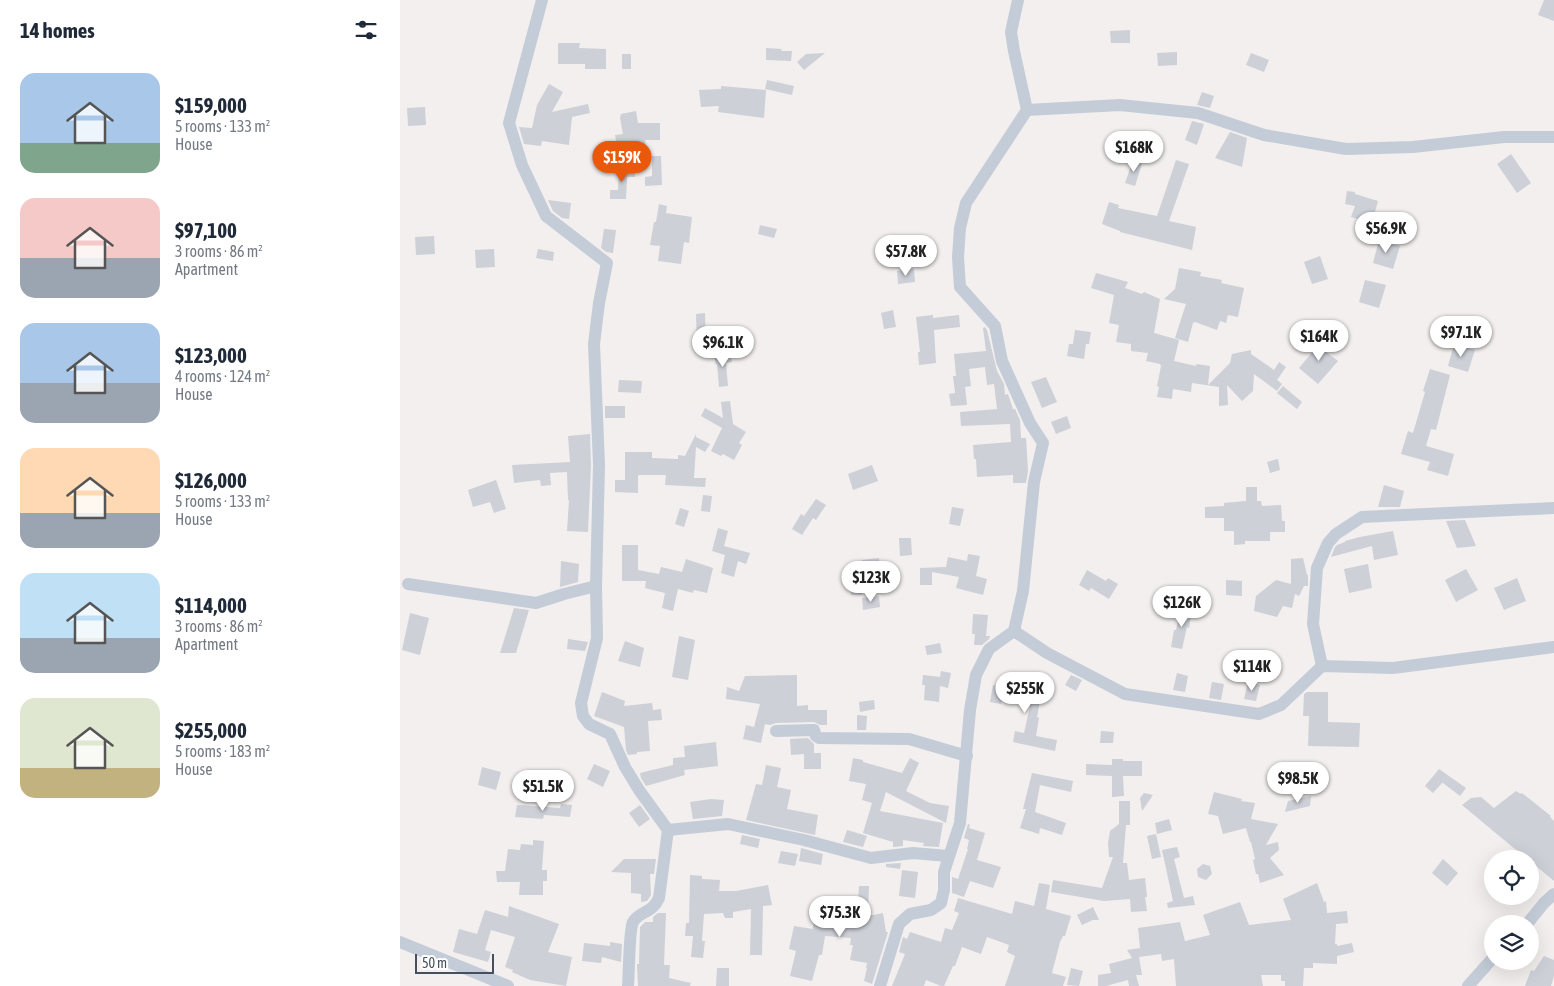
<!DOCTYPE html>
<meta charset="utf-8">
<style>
:root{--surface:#fff;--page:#f2f2f3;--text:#1f2937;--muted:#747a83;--accent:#ea580c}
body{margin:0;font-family:"Asap Condensed",sans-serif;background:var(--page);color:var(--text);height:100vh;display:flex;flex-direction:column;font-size:19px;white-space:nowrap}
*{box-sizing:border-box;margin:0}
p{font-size:16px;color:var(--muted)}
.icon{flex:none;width:28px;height:28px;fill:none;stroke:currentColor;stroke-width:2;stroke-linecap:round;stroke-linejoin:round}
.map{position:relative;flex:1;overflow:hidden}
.sheet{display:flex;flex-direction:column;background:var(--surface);width:400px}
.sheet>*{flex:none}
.tools{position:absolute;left:1084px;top:850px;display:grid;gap:10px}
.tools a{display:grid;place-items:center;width:55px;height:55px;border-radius:50%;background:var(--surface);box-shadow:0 5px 20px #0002;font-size:25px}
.scale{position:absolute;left:15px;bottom:12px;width:79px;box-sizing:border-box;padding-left:5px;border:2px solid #454f5e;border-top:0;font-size:14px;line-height:18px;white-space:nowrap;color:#454f5e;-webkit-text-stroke:4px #fff;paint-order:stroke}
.price{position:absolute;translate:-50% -42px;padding:0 11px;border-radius:18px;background:#fff;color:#222;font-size:16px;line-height:32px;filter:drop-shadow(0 1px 2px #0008)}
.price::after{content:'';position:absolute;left:50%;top:30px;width:15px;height:11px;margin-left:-8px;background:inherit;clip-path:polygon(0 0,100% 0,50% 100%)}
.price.on{background:var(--accent);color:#fff}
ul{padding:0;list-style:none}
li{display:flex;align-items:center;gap:15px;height:125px;padding:0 20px}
li span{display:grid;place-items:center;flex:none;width:140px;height:100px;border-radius:15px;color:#555}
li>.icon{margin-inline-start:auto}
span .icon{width:60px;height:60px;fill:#fffc;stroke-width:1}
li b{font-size:21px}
h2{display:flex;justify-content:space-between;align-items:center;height:60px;padding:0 20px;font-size:21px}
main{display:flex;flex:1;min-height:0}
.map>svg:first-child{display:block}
.building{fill:#cdd0d7}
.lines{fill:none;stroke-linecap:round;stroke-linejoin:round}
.minor{stroke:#c4ccd8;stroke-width:12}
</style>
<main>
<section class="sheet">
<h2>14 homes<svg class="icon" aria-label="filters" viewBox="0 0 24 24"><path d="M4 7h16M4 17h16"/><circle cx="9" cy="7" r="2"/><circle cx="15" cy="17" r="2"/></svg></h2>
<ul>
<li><span style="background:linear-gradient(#a9c7e8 70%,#7fa58c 0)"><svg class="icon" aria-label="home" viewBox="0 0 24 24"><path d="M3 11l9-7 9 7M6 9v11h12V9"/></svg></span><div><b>$159,000</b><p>5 rooms · 133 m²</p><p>House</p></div></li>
<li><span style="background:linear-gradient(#f6c9c9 60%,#9aa5b1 0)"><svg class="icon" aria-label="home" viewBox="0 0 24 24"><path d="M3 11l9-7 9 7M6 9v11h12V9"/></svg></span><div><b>$97,100</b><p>3 rooms · 86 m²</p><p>Apartment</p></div></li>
<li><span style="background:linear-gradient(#a9c7e8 60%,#9aa5b1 0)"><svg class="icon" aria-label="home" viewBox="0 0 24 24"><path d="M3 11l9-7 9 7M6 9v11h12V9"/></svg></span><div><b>$123,000</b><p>4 rooms · 124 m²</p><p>House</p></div></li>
<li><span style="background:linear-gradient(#ffd9b3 65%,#9aa5b1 0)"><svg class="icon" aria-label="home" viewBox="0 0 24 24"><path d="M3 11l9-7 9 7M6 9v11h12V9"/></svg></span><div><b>$126,000</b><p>5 rooms · 133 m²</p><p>House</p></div></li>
<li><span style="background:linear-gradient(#bfe0f5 65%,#9aa5b1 0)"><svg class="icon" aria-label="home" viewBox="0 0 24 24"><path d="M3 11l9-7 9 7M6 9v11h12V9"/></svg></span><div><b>$114,000</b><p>3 rooms · 86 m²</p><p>Apartment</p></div></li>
<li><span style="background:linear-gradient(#dfe7d0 70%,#c2b280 0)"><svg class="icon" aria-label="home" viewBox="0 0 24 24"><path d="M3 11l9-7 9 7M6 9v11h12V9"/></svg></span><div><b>$255,000</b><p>5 rooms · 183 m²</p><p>House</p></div></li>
</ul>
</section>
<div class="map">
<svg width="1154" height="986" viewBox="0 0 1154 986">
<rect width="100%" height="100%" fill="#f2efee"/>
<!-- building -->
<g class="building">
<polygon points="1144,0 1154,0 1154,21 1138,15"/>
<polygon points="730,30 730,43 711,43 710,31"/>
<polygon points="158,43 180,43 179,48 206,49 206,69 185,69 185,64 158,64"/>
<polygon points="366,48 382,49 381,51 392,51 391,61 366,60"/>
<polygon points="777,52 777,65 758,66 757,53"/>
<polygon points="425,53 404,70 397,62 406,54"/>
<polygon points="851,53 869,60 864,72 846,65"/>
<rect x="222" y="54" width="9" height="15"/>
<polygon points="367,80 394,86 392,95 365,89"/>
<polygon points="149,84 163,92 152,112 188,104 190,113 172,117 169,145 142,141 141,146 124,144 119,127 132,128 137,105"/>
<polygon points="321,86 366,90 364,118 318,112 319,106 301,107 299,90 321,89"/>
<polygon points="802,92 814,96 810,108 797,105"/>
<polygon points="25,107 26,125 8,126 7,108"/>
<polygon points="236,111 238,123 260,123 260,140 245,140 246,149 218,151 215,135 223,134 220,118 221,114"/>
<polygon points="792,121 804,124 797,145 785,140"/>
<polygon points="830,132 847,138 842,167 815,158"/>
<polygon points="211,146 212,155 196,158 194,149"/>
<polygon points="1111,154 1131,183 1117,193 1097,164"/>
<polygon points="252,156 261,156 262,185 245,186 245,177 252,176"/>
<polygon points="733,160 742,164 735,186 725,183"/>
<polygon points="776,160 789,164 769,221 796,227 792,250 720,232 720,231 702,224 709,202 719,205 718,208 757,216"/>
<polygon points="219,168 235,168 235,177 227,177 226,199 210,199 210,190 218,190"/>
<polygon points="947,191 955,192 955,194 978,201 972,223 951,217 955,206 945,204"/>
<polygon points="148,200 171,203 169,219 162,218 153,211"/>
<polygon points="259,204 267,206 266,213 292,217 289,243 284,242 281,264 258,261 260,246 250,245 254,222 256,222"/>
<polygon points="360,225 377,229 374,238 358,234"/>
<polygon points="204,229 216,230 213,253 206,252 201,248"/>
<polygon points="34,236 35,254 16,255 15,237"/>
<polygon points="979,240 1000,246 993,269 973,263"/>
<polygon points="94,249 95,267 76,268 75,250"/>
<polygon points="138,249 154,252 153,261 136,258"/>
<polygon points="920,256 928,279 912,284 904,262"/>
<polygon points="779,268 801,272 800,276 822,280 821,283 844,288 838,317 828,315 826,323 820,321 817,330 795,322 793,323 788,342 775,338 786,304 764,299 775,289"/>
<polygon points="514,269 515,282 498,284 497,271"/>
<polygon points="696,273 728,282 725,288 742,294 744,292 760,299 754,333 779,340 774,361 796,366 796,364 810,366 808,385 830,363 832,354 851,350 851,354 874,370 879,362 886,367 877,380 882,384 877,391 854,374 853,391 842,401 827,385 828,405 819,406 819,387 792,383 791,392 773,389 772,399 757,397 759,387 757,386 761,366 760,364 746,361 748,353 731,351 731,344 716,342 719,325 709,323 714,295 691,288"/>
<polygon points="965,280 986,285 979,308 959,302"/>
<polygon points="493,310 496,327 484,329 481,313"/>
<polygon points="305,313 306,348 297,348 296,314"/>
<polygon points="533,315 533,318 559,315 560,327 534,330 536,363 519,365 518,352 520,352 516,317"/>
<polygon points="585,327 587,330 597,371 604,384 605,395 608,394 613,409 615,409 620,420 621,438 626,438 628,471 626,483 613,483 613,475 577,477 576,459 574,459 573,445 611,442 610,424 561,426 560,412 597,409 594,384 587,385 585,367 569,369 571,386 565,387 567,405 551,406 549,394 555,393 553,376 556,376 554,354 586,351 583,328"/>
<polygon points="675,330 691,332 689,344 686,344 684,359 667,356 669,344 673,344"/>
<polygon points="925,337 932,342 925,351 938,361 918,384 899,368"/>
<polygon points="1054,344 1075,350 1068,372 1048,366"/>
<polygon points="331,353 332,362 326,363 328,386 319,387 317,364 316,365 314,356"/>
<polygon points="1030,369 1050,375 1036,430 1031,429 1026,446 1054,454 1048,476 1027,470 1030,462 1001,454 1008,431 1013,433 1025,392 1023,391"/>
<polygon points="646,377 657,402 642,408 631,382"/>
<polygon points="219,380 242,381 241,393 218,392"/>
<polygon points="883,386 902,402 897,409 877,393"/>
<polygon points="330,401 333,424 346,432 339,443 342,445 334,460 323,454 321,456 311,451 322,428 301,416 305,408 323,418 321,402"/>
<rect x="205" y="406" width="20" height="12"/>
<polygon points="667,416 671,428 656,434 651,422"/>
<polygon points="190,434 191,465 188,532 167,531 169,500 168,500 167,472 150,473 151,485 141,486 140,480 114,483 112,465 170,462 168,436"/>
<polygon points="296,434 296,437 310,444 305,452 296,447 294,478 306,478 305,487 265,485 266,475 238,475 238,493 215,492 215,480 225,480 225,452 252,452 252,458 278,459 278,455 285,456"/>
<polygon points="878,459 880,470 870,473 867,462"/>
<polygon points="472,465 478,481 453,490 448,474"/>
<polygon points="96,480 106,509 94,513 90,502 73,507 68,490"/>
<polygon points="984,485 1004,491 1000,507 978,507"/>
<polygon points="846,487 857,487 857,501 861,501 862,506 881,505 882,521 885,521 885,532 870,532 870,541 845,541 845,544 834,545 834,531 824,531 824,518 805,518 805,507 824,506 824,503 846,501"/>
<polygon points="303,495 312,496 310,512 301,511"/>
<polygon points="416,499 426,505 416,520 413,518 402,535 392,529 401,514 404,516"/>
<polygon points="552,507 564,509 560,526 549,524"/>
<polygon points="280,508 289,511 284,527 275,524"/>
<polygon points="1065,520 1076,546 1057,548 1046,521"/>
<polygon points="318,528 328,531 324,546 350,553 346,564 338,561 334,577 321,573 325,555 312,551"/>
<polygon points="993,531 998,555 974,560 972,546 931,557 935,547 937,545 945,542 945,541 960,537"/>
<polygon points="499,538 511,538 512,555 500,556"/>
<polygon points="222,545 238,545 238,570 259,574 261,567 282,572 286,559 313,568 307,593 294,590 293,593 278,589 273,611 262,608 265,593 245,588 246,581 222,581"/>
<polygon points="568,554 580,556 576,576 587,579 583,595 556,588 559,577 532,572 532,585 520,585 520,568 546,567 548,557 567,561"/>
<polygon points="479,558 480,570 463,572 462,560"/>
<polygon points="903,558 907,575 908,575 908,586 904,586 899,596 895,594 892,608 883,606 877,617 854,611 856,596 876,580 891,584 891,559"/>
<polygon points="161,561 179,564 178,582 160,587"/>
<polygon points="968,564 972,588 949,593 944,569"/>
<polygon points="1066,569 1078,590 1056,602 1045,580"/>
<polygon points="687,570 706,581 708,578 718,584 709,599 691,588 689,591 679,585"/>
<polygon points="450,577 462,577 462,595 451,595"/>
<polygon points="1117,578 1126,601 1104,610 1094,588"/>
<polygon points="826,580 842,581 842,596 826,595"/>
<polygon points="479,596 480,607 463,610 462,598"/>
<polygon points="114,608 129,610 116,653 100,653"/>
<polygon points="781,608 792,610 789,628 787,627 782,649 771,647 774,630 776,630"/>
<polygon points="10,613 29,618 20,655 2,650"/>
<polygon points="573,614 588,615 586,636 590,636 589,639 582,645 574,645 575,634 572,634"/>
<polygon points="279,636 295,640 288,680 272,677"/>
<polygon points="168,639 188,642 185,651 167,649"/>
<polygon points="225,641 244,648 240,667 218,661"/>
<polygon points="540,643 542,653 527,655 525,646"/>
<polygon points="541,671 551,673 548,688 540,686 539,702 524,700 525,685 522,685 523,675 540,677"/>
<polygon points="777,673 788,676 785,692 773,690"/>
<polygon points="397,675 397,706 408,705 408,710 427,710 427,725 420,725 414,722 376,723 370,725 365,724 361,743 343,739 346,725 354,727 360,704 326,699 327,687 339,691 345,676"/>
<polygon points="671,675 682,680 676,691 665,685"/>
<polygon points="616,681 627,684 626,688 642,691 637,717 639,718 636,736 657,740 655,751 613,742 615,731 624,733 630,706 627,706 628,701 603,697 601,704 590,702 593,685 614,689"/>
<polygon points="812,682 824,684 821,700 809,698"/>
<polygon points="848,682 860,685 856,701 844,699"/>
<polygon points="202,692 225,701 224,706 252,703 253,710 261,709 262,720 248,721 250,751 237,752 237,754 228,755 226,750 224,727 194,716"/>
<polygon points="907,692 928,692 928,722 960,723 959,747 908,746 909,716 903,716 904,694"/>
<polygon points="474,700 475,709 460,712 459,702"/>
<polygon points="457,715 467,716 466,730 457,730"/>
<polygon points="701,731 714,732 713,743 700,743"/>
<polygon points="408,738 414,744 414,753 421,753 421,769 404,769 404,754 391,755 390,739"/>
<polygon points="316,742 318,766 284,770 285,775 246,786 241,778 240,773 273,765 273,758 285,757 284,746"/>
<polygon points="453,758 463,760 463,762 502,773 510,758 519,763 506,791 530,803 549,806 546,823 486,792 480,811 543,823 539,847 523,846 524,843 503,840 503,846 493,847 493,842 463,833 472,803 462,800 466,784 449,781"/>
<polygon points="712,759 723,759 723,761 742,761 742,776 723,776 724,796 712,797 712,776 686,775 686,764 712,765"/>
<polygon points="194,764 210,771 203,787 187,779"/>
<polygon points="366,765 381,768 377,787 391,790 387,809 418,815 415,835 346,820 356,784 362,785"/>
<polygon points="82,767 101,772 96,790 78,785"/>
<polygon points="1039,769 1066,788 1060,796 1043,783 1042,783 1033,793 1025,786"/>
<polygon points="632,773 673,781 671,792 640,785 635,812 666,823 662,835 640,828 639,834 620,828 626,809 623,809"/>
<polygon points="1116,791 1121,794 1122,793 1151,816 1150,817 1154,821 1154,881 1130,861 1130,859 1127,859 1062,805 1071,798 1081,797 1094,808"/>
<polygon points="814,792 842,799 841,801 855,803 851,819 878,824 866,845 878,842 879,850 870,858 884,875 860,883 858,874 856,874 853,860 855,859 851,842 850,842 846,828 823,834 818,816 808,814"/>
<polygon points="744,793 753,795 742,811 740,798"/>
<polygon points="911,796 910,806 885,812 888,801"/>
<polygon points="311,799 324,800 322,816 293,819 290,802"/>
<polygon points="719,801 730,801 730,825 726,825 723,863 727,863 729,880 745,878 747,897 745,897 747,911 731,912 730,899 704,901 651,892 653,880 702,888 713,857 709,857 708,843 710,831 719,824"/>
<polygon points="161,804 172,805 170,817 144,815 143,819 115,817 117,805 160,808"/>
<polygon points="240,805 250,819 239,827 229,813"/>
<polygon points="769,819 772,830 757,834 755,823"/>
<polygon points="568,824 570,825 569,828 585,833 577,860 601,867 593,888 570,881 564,897 552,893 552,877 558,879 568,849 567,849 569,840 564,838"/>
<polygon points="447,830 467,836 463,847 443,842"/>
<polygon points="756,834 761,857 752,859 747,836"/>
<polygon points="342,835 360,839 358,848 340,844"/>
<polygon points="133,840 144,841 142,870 147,870 147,881 143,881 143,895 119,895 120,882 97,882 96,871 105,871 108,849 120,850 121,844 133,845"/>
<polygon points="777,847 780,857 774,859 784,898 793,896 795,905 768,908 767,903 773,901 762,850"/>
<polygon points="401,848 423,854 421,865 399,861"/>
<polygon points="381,851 398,854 395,866 378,863"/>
<polygon points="224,859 256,859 254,874 250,874 251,895 247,901 241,902 241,894 231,893 231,873 211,872"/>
<polygon points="1043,859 1058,873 1047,886 1032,873"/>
<polygon points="501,863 500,869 486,867 486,864"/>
<polygon points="803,864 810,866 812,874 806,880 798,877 797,869"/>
<polygon points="502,870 518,872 515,898 499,896"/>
<polygon points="290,875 302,876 302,879 320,880 319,891 336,891 368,885 372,905 363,906 362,955 350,955 351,909 333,912 333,918 325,918 323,913 304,914 302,941 305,941 303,958 291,957 293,936 285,936 286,923 289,923"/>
<polygon points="639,883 650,885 646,909 671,916 665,936 663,936 660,942 652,973 666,977 663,986 605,986 615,956 607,952 609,945 587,937 581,954 562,947 555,966 553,966 544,986 541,986 526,980 524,986 492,986 505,954 499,952 503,937 507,939 510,932 541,942 545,928 552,930 559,913 554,911 558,898 612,914 615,901 634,906"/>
<polygon points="917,883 924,902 926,901 927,913 947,911 948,923 936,924 935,944 937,944 937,946 952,943 954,952 937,956 937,964 913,963 913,968 904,968 903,986 885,986 885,981 881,981 881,975 861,975 863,986 776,986 774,959 762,961 761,954 739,957 742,975 736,975 739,986 729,986 728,980 706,986 698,986 698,975 711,973 709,964 732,958 727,950 740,948 738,928 780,922 785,941 810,935 803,915 840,902 849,925 891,920 883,899"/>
<polygon points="459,886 469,886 468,916 483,913 486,932 488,932 472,984 464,981 467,968 466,968 467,963 450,960 453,945 450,945 451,938 425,936 422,955 419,955 412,981 390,976 396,951 389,949 394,926 413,929 414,917 418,917 421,902 437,905 434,920 454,922 453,915 457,915"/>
<polygon points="109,906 159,924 148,952 172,957 166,986 130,980 112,972 113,970 105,967 115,937 91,930 85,950 91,952 88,962 53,952 59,929 77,934 85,910 108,917"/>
<polygon points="693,907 699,920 693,920 682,925 677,915"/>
<polygon points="258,913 266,913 264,965 270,965 269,978 291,983 290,986 238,986 237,964 239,964 240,927 245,922 253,922 253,917"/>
<polygon points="210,942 222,944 221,962 202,957 201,963 182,961 184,943 210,946"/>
<polygon points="1144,956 1154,960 1154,976 1151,986 1125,986 1131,970 1134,971"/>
<polygon points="317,968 329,968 329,986 316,986"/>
<polygon points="671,968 683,971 679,986 667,985"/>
</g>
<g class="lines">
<!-- minor -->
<g class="minor">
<polyline points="142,0 109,123 122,165 146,216 207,263 199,303 194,344 199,465 196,586 197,638 181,703 183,716 189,724 210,734 225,767 239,790 268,830 328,824 404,840 471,858 513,853 548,856"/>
<polyline points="627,110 720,105 798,113 864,135 946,149 1013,147 1104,137 1154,137"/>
<polyline points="8,584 136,603 164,594 196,586"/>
<polyline points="614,631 647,653 725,694 859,714 881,705 922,666 993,668 1154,647"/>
<polyline points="922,666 913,624 917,568 928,543 936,534 962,517 1154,508"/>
<polyline points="376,731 414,730 416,736 419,738 509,739 567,756"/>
<polyline points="1127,924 1144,903 1154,894"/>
<polyline points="0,942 108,986"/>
<path d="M228 986C229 974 229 930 233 922 239 911 252 914 259 898L268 830"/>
<polyline points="480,986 499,924 510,914 531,910 541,903 544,890 544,872 560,823 570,710 576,675 589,649 614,631 623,591 634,482 643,443 630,423 602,361 595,326 560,287 558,257 560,228 566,203 627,110 614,51 611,32 618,0"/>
<polyline points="1068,986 1092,959"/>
</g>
</g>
</svg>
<div class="tools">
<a><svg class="icon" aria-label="locate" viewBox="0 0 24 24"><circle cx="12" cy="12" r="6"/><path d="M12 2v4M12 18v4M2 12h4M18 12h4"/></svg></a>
<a><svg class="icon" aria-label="layers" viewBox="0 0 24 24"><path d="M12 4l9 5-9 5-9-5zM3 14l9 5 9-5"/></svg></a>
</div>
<div class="scale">50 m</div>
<b class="price" style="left:734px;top:173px">$168K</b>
<b class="price on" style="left:222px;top:183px">$159K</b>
<b class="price" style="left:986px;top:254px">$56.9K</b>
<b class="price" style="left:506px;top:277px">$57.8K</b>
<b class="price" style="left:1061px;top:358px">$97.1K</b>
<b class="price" style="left:919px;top:362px">$164K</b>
<b class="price" style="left:323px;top:368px">$96.1K</b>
<b class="price" style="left:471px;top:603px">$123K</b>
<b class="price" style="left:782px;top:628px">$126K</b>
<b class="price" style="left:852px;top:692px">$114K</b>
<b class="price" style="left:625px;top:714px">$255K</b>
<b class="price" style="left:898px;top:804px">$98.5K</b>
<b class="price" style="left:143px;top:812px">$51.5K</b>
<b class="price" style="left:440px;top:938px">$75.3K</b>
</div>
</main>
